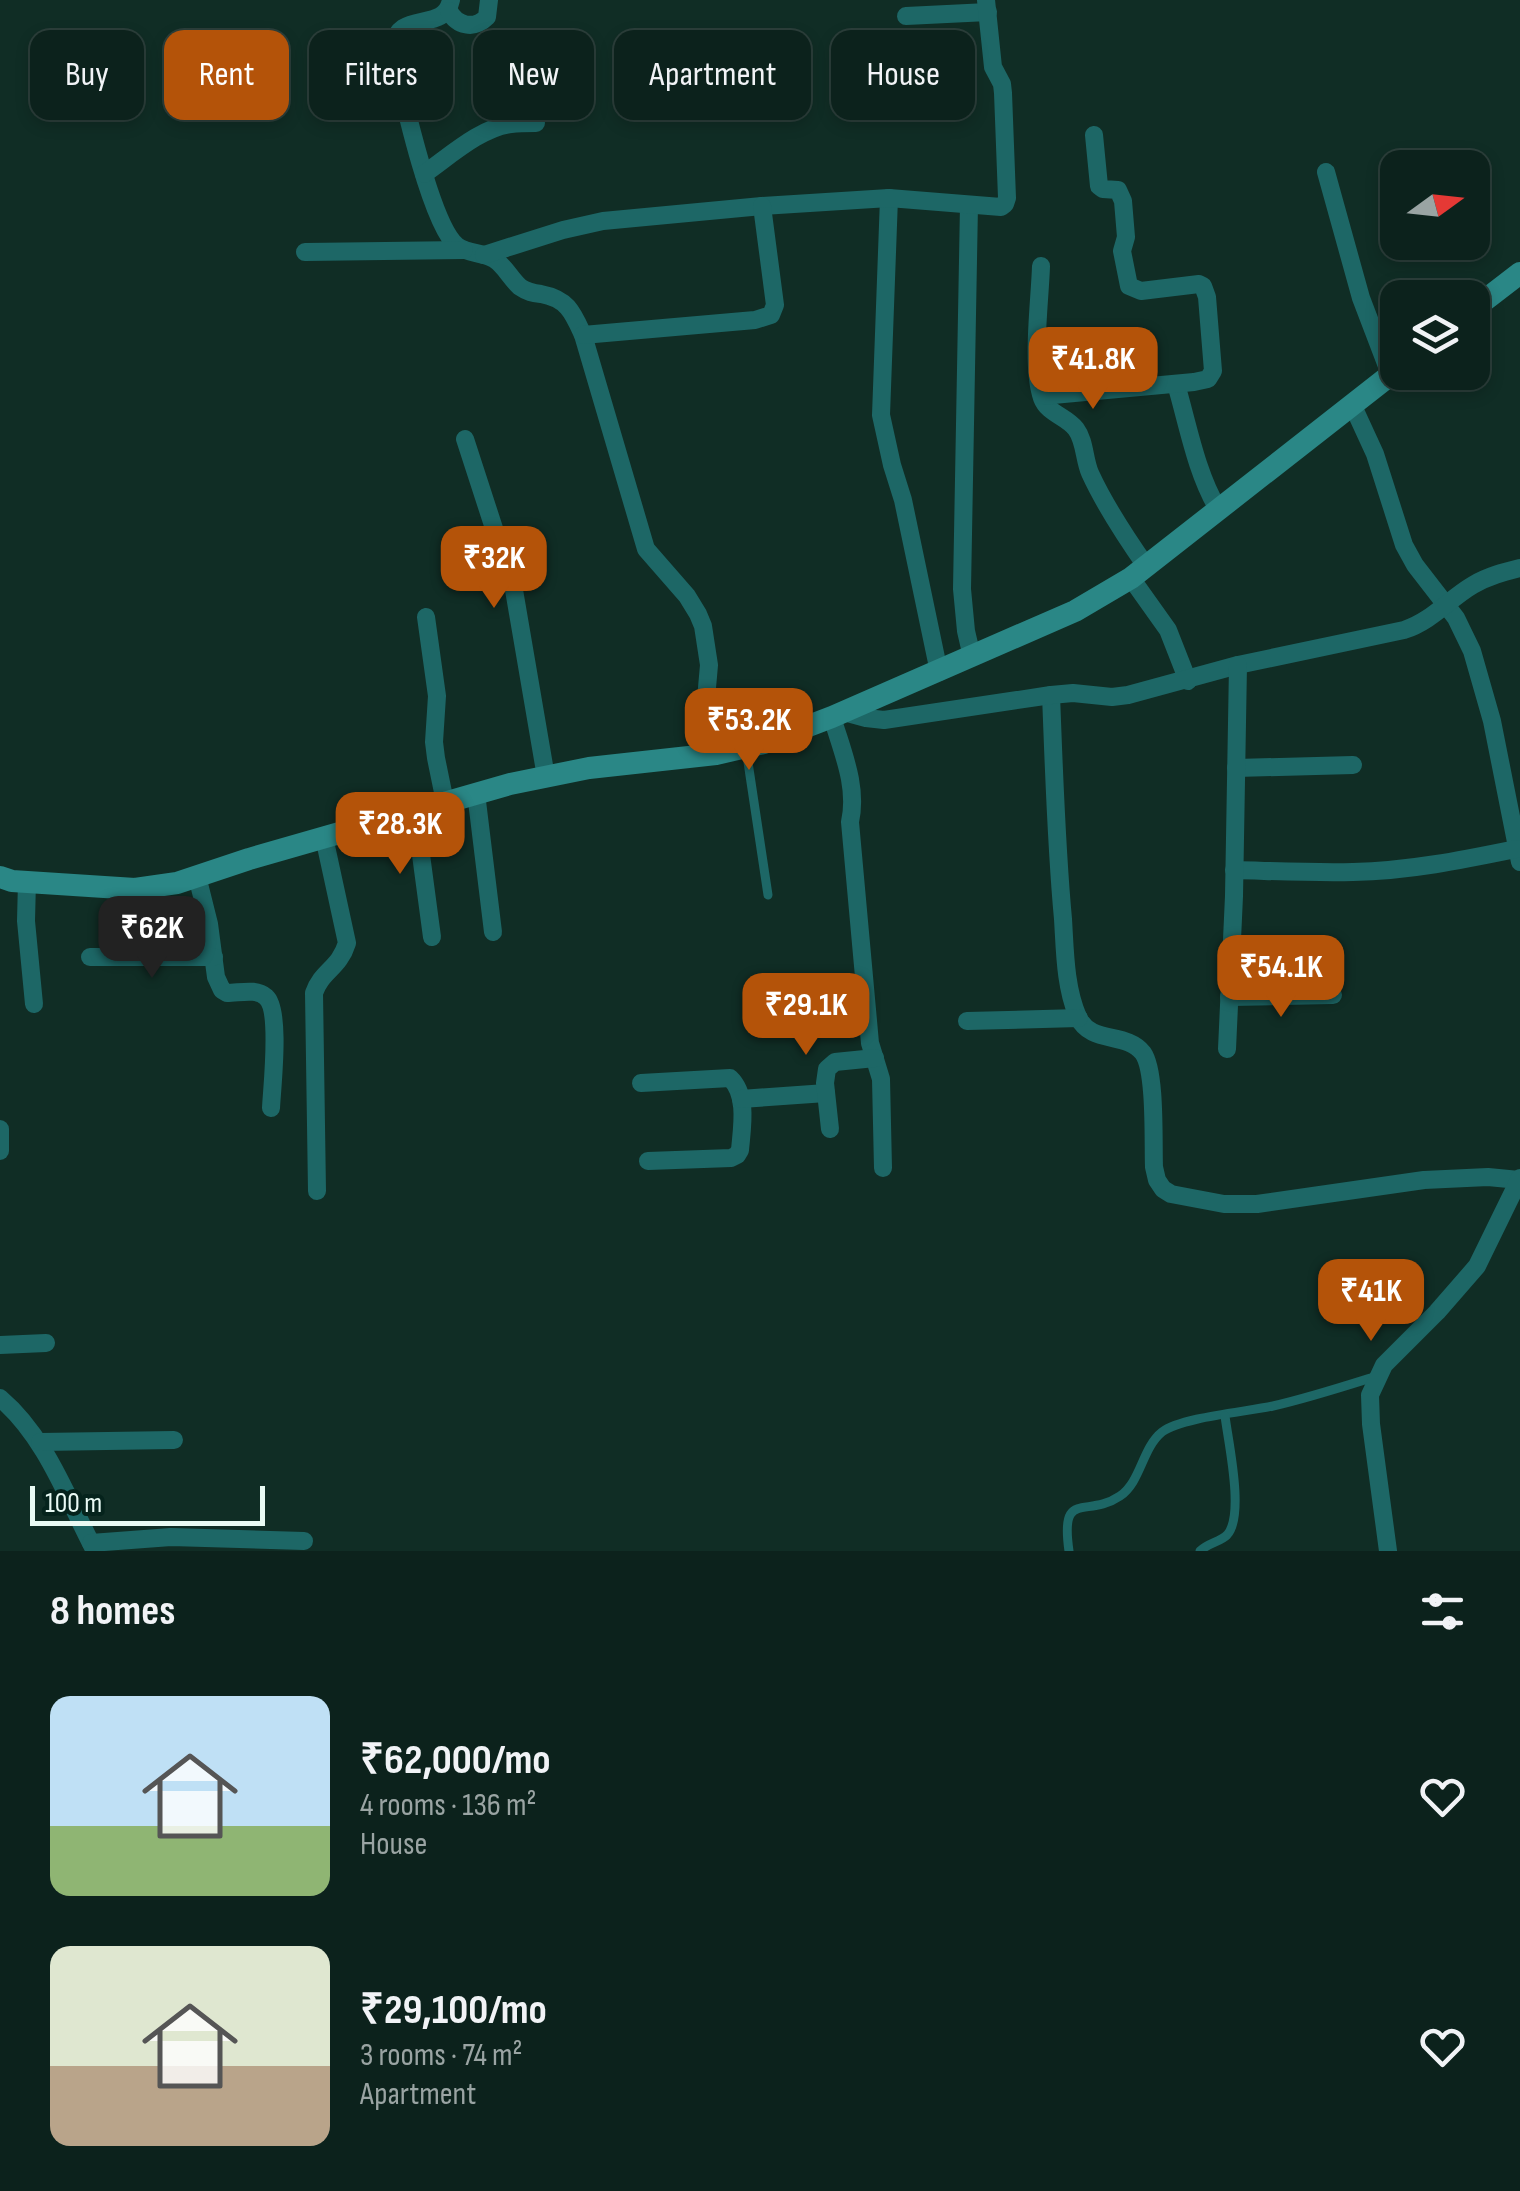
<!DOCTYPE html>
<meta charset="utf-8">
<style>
:root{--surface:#0c221c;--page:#152a25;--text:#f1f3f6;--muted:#9aa4a3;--line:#2c3f3b;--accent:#b45309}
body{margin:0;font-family:"Sofia Sans Condensed",sans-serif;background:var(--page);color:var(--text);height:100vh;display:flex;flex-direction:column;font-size:38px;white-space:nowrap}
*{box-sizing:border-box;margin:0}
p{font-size:32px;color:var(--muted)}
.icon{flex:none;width:55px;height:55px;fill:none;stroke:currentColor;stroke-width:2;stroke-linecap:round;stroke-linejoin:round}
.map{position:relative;height:1551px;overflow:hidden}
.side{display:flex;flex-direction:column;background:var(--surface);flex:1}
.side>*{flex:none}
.guide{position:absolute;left:30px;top:30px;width:1000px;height:90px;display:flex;gap:20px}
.needle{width:65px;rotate:75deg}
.tools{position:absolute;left:1380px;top:150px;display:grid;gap:20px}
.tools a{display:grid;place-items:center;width:110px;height:110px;border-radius:20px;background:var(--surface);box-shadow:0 5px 15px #0003,0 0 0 2px var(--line);font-size:50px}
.scale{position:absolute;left:30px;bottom:25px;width:235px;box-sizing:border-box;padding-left:10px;border:5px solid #e9faf4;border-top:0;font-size:28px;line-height:35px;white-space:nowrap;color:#e9faf4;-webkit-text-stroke:8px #05231c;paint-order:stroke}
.price{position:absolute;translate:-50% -85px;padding:0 22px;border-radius:20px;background:var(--accent);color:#fff;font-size:32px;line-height:65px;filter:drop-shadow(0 2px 5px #0008)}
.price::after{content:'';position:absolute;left:50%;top:60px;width:30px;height:22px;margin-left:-15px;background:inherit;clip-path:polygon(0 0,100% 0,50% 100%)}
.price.on{background:#222;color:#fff}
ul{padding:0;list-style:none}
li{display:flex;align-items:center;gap:30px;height:250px;padding:0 50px}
li span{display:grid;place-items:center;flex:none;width:280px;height:200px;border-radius:20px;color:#555}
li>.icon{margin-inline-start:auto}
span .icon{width:120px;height:120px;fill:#fffc;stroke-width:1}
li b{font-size:42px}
h2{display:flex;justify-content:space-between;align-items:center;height:120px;padding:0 50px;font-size:42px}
.chip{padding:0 35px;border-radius:20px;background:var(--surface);box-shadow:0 5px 15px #0003,0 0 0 2px var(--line);font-size:35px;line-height:90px}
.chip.on{background:var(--accent);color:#fff}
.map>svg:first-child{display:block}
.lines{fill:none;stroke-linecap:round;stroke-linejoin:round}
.lane{stroke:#1d6766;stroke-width:9}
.street{stroke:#1d6766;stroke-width:18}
.secondary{stroke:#2a8786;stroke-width:22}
</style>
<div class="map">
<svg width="1520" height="1551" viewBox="0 0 1520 1551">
<rect width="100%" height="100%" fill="#102d25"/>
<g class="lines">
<!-- lane -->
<g class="lane">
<polyline points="746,749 768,895"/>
<path d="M1069 1551C1060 1488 1086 1519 1120 1496 1141 1482 1142 1448 1162 1432 1182 1417 1246 1412 1273 1406 1308 1398 1342 1387 1377 1376"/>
<path d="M1200 1551C1208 1543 1220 1542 1227 1535 1245 1516 1228 1441 1225 1416"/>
</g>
<!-- street -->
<g class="street">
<path d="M451 0C444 35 397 7 392 49 401 88 430 224 457 246 468 254 482 252 494 259 505 266 510 278 520 287 527 292 533 293 541 294 568 299 573 313 583 335L646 549 687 596 698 614 703 626 709 665 701 756"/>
<path d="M449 11C457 26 474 30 487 17L489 0"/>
<polyline points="906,16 988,12"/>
<polyline points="1326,172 1361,298 1390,374"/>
<path d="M424 174C450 156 480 128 511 124 519 123 528 123 536 123"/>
<polyline points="889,198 881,415 892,465 903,500 939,672"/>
<polyline points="969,205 962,589 966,631 972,657"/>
<polyline points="305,252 464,250"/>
<polyline points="484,255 563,230 603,221 762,206 889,198 1001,207 1005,204 1007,198 1003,93 1002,84 993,67 986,0"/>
<path d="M1041 266C1040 301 1031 366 1042 398 1048 414 1066 416 1076 429 1085 441 1084 459 1090 473 1105 506 1125 536 1146 566"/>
<polyline points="583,335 755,320 771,315 775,305 762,206"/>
<path d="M1176 384C1188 425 1196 472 1218 509"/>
<polyline points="1042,396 1194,382 1208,379 1213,371 1207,297 1203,286 1199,284 1141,291 1129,286 1122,251 1126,237 1123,201 1118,190 1103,189 1099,186 1094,135"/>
<polyline points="1352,404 1375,454 1404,545 1415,565 1456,618 1472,651 1492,721 1520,862"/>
<polyline points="465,439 514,590 546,777"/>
<polyline points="1131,578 1168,630 1188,681"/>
<polyline points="426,617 437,696 434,742 436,758 445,802"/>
<path d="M1051 695C1054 770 1056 844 1063 919 1065 951 1065 987 1078 1017 1091 1045 1126 1031 1143 1053 1156 1071 1153 1142 1154 1167L1157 1180 1163 1189 1171 1194 1224 1204H1257L1424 1180 1488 1177 1519 1180"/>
<path d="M844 712 866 718 884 720 1051 695 1073 693 1112 697 1128 695 1238 665 1404 630C1432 621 1449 599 1473 585 1488 576 1504 572 1520 568"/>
<path d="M832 717C842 751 858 786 850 822L870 1043 881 1079 883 1168"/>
<polyline points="1236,768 1353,765"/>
<polyline points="476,793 493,932"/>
<polyline points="415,810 432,937"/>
<path d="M1234 870C1274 871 1313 873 1353 872 1408 871 1462 860 1516 849"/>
<path d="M197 876 209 924 216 977 222 990 227 993C240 993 256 988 266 997 281 1010 272 1087 271 1108"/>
<polyline points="27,881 26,921 34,1004"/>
<polyline points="90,957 214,957"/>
<polyline points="1229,997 1333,995"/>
<polyline points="967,1021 1079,1018"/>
<polyline points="1227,1049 1234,896 1238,665"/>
<path d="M641 1083 730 1078C748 1095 742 1127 740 1150L737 1155 731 1158 648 1161"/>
<polyline points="741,1099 826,1093"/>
<polyline points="0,1129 0,1151"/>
<polyline points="830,1129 825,1083 827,1069 835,1062 875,1058"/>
<path d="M317 1191 314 993C322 970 339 969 347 943L324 837"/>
<polyline points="0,1345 46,1343"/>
<path d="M0 1398C46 1437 67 1498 95 1551"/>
<polyline points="40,1442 174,1440"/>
<polyline points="91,1543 171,1537 304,1541"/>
<polyline points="1388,1551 1371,1424 1370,1395 1384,1365 1437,1312 1477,1266 1520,1178"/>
</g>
<!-- secondary -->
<g class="secondary">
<polyline points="1472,310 1520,273"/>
<polyline points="0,877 12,881 135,889 177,883 249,859 510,784 589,768 716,754 764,743 832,717 1075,611 1131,578 1398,369"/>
</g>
</g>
</svg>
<div class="tools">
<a><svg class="needle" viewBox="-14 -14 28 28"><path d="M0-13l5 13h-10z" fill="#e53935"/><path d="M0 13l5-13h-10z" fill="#9aa4a3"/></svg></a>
<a><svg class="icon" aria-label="layers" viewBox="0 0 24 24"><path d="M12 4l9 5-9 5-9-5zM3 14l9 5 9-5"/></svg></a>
</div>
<div class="scale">100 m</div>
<b class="price" style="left:1093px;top:412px">₹41.8K</b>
<b class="price" style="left:494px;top:611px">₹32K</b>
<b class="price" style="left:749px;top:773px">₹53.2K</b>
<b class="price" style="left:400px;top:877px">₹28.3K</b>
<b class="price on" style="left:152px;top:981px">₹62K</b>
<b class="price" style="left:1281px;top:1020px">₹54.1K</b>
<b class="price" style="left:806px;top:1058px">₹29.1K</b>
<b class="price" style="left:1371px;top:1344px">₹41K</b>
<div class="guide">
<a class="chip">Buy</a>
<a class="chip on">Rent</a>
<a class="chip">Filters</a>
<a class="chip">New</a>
<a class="chip">Apartment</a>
<a class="chip">House</a>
</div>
</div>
<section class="side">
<h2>8 homes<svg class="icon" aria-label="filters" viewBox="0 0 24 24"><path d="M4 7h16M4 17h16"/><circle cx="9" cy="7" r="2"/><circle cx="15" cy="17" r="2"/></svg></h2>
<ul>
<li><span style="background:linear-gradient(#bfe0f5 65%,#8fb573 0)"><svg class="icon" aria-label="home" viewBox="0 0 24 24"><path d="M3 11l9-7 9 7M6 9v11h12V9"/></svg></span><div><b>₹62,000/mo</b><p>4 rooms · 136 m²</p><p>House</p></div><svg class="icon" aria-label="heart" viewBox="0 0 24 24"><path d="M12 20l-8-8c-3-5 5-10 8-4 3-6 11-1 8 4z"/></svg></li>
<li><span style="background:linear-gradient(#dfe7d0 60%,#b9a48a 0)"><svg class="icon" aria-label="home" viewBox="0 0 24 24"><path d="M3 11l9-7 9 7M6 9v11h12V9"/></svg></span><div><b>₹29,100/mo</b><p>3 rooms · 74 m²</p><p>Apartment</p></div><svg class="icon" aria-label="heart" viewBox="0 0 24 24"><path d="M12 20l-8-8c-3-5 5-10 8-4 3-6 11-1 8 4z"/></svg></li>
</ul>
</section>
